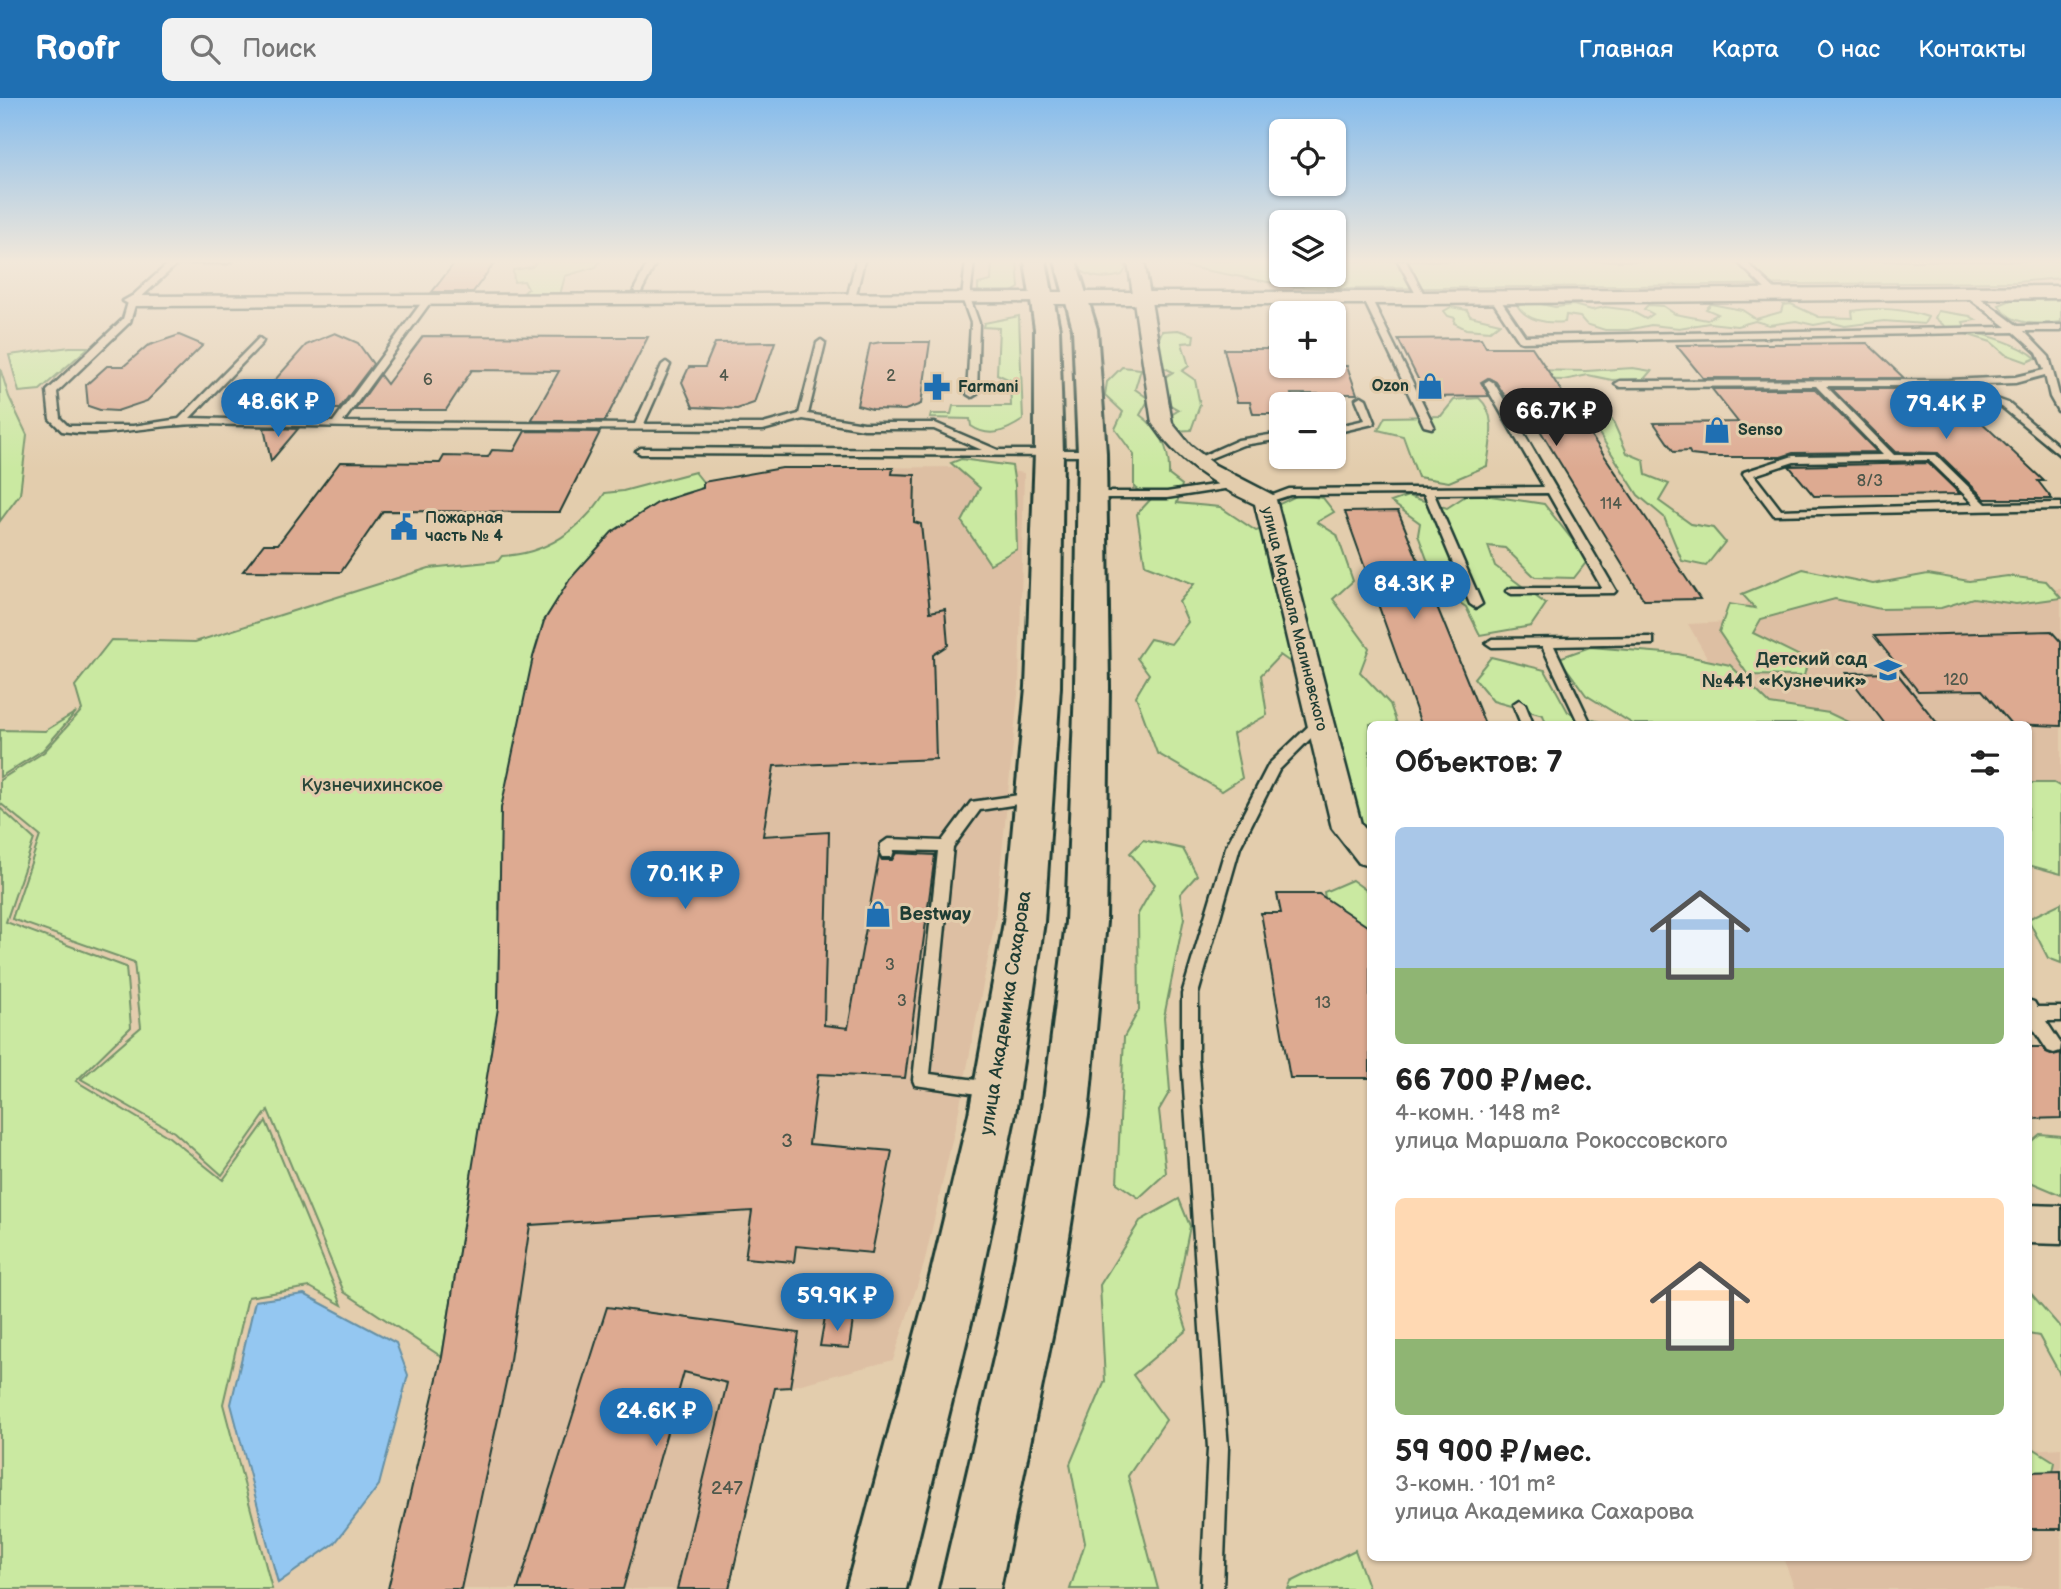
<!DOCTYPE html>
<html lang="ru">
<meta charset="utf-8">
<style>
:root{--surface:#fff;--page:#f2f2f2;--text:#222;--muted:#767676;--accent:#1f6fb2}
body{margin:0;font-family:"Balsamiq Sans",sans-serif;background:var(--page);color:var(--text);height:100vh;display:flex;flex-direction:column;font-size:26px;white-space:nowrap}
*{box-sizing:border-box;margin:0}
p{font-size:23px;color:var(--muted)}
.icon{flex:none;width:38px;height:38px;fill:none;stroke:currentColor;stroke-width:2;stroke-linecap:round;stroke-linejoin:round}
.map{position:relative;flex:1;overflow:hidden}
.side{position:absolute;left:1367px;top:623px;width:665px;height:840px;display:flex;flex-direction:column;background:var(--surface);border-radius:10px;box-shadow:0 2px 5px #0004}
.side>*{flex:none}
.fabs{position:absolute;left:1269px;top:21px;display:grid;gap:14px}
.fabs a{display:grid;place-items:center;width:77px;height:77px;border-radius:10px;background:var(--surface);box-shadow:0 2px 5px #0004;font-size:35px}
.price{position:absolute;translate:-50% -60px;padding:0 16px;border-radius:24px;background:var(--accent);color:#fff;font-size:23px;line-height:46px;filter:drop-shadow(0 2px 4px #0008)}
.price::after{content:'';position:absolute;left:50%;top:42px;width:21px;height:16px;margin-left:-10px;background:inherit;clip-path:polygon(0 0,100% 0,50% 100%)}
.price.active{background:#222;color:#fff}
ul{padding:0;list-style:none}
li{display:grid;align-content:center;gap:14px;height:371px;padding:0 28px}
li span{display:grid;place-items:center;height:217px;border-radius:10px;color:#555}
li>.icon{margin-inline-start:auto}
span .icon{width:126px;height:126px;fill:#fffc;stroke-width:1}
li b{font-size:30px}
h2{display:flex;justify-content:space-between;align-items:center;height:84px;padding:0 28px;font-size:30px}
header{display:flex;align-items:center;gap:42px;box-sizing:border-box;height:98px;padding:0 35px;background:var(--accent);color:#fff}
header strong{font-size:33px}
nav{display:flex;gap:38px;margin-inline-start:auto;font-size:24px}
.search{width:490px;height:63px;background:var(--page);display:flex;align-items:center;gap:18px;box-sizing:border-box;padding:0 24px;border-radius:10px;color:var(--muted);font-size:26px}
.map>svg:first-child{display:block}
.built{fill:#ddbfa3}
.green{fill:#cae9a1;stroke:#74936a;stroke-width:2}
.water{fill:#94c7f1;stroke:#6590a5;stroke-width:2}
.building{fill:#ddaa91;stroke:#1f3d34;stroke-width:2}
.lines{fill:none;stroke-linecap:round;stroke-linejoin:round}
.service-casing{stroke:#1f3d34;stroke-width:5}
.minor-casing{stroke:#1f3d34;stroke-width:5}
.tertiary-casing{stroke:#1f3d34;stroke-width:5}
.secondary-casing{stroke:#1f3d34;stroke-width:6}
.service{fill:#e3cdad;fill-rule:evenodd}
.minor{fill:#e3cdad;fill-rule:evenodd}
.tertiary{fill:#e3cdad;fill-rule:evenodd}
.secondary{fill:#e3cdad;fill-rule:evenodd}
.labels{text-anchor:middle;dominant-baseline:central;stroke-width:6;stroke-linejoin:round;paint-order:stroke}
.number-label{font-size:16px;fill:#4e584b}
.far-poi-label{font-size:16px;font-weight:bold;fill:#1f3d34;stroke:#e3cdad;text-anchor:start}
.far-street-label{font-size:16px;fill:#1f3d34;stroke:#e3cdad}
.poi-label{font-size:19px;font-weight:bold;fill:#1f3d34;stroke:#e3cdad;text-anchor:end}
.park-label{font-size:19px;fill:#284639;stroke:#e3cdad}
.street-label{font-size:19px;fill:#1f3d34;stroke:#e3cdad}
.near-number-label{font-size:19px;fill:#4e584b}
</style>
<header>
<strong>Roofr</strong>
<div class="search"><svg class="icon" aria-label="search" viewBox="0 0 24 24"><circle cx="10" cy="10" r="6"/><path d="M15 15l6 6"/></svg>Поиск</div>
<nav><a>Главная</a><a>Карта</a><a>О нас</a><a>Контакты</a></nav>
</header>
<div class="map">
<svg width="2061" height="1491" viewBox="0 0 2061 1491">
<rect width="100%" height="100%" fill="#e3cdad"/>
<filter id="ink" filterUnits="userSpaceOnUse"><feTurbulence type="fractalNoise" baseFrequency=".0143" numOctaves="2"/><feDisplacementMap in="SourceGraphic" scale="14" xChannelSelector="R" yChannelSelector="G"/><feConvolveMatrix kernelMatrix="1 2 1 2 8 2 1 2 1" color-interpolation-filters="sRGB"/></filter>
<g filter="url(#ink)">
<!-- built -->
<g class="built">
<polygon points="987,369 1024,375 1019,587 995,824 959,1012 924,1166 893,1262 790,1289 775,1290 729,1491 388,1491 442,1259 498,910 501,710 533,559 544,523 570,481 612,434 659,404 703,390 703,384 782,370"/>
<polygon points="2061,491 2061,711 2028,700 2028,626 1808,626 1731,601 1688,526 1727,524 1755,498"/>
<polygon points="2061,1350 2061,1491 1795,1491 1783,1460 2028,1460 2028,1352"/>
</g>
<!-- green -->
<g class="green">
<polygon points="537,163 600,163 596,169 565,178 560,197 529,203 522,196 528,191 524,183 514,184 513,172 532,169"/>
<path d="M992 163H1017L1019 190C1007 198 991 199 978 193V186L991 183Z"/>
<path d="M1070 163H1125L1126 171 1122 177C1100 183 1084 179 1070 163Z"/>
<polygon points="1156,163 1281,163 1281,177 1334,177 1334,163 2061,163 2061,180 2017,184 1341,191 1295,189"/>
<path d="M2061 201V224C2040 227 2010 228 1999 207L2011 202Z"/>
<path d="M1536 205 1555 209 1573 207 1592 212 1605 209 1629 212 1646 221 1653 216 1644 211 1648 207 1663 208 1675 216 1707 222 1718 216 1706 211 1711 206 1742 212 1756 221 1781 214 1783 207 1791 206 1819 219 1853 220 1852 213C1877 209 1905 211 1928 219L1924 226 1884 223 1845 228 1830 224 1814 227 1796 223 1769 227 1755 223 1737 228 1709 225 1679 230 1651 227 1628 232H1605L1586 226 1580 219 1566 217 1565 224C1548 226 1526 223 1517 207Z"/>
<polygon points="1451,209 1467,212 1470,218 1500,225 1490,233 1466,231 1454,225 1455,220 1448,218 1444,213"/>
<path d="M1938 213 1970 218 1976 222 1963 224 1967 234C1987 236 2021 247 2036 260L2027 264 2005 256 1991 244 1947 230 1935 220Z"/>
<path d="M1019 218 1023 322C1006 333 990 341 971 328L970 321 930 320 931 316H951L953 308H1011L1010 282 997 276 999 230 983 229 984 225Z"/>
<polygon points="1178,232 1194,237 1193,244 1182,245 1189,268 1182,273 1195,282 1200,307 1191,332 1174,333 1168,319 1179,312 1167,305 1160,282 1173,274 1159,267 1156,247 1162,233"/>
<polygon points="70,249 89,249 40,292 19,294 9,257"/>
<path d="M1122 269 1141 271 1135 291 1149 301 1140 317C1161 332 1170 351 1169 377L1182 387 1177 405 1220 409 1256 433 1275 428 1273 409 1298 397 1323 400 1334 414 1317 424 1337 437 1353 483 1333 501 1369 550 1360 574 1390 606 1397 626H1370V745L1342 679 1320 585 1280 557 1261 577 1267 617 1233 636 1242 680 1222 693 1157 655 1136 598 1149 576 1137 560 1150 541 1171 546 1188 524 1179 504 1194 486 1145 467 1137 416 1150 402 1134 389V357L1115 331 1123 314 1105 297 1107 284Z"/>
<polygon points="0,270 9,299 27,337 20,396 0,423"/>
<polygon points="1633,270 1651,273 1644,281 1612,282 1588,277 1564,282 1520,281 1526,272 1586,273"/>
<path d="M1479 300C1498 317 1490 345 1487 368L1449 384 1418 379 1403 338 1378 332 1385 319 1441 318 1454 302Z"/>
<polygon points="1593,315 1612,321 1627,355 1644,362 1646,377 1669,386 1659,403 1691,426 1713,430 1725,444 1706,468 1682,463 1664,419 1638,397 1593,326"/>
<polygon points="961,361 1012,368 1015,387 1017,451 990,466 962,424 980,390 951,365"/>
<path d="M695 374 703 384V390L680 397 572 479 544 523 541 533 513 723 501 742 499 812 513 833 499 856 498 906 510 921 471 1079 442 1259 344 1194 268 1012 222 1077 174 1034 81 981 141 929 134 864 12 821 40 738 0 705V682L44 654 82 612 75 588 111 542 195 544 429 470 498 463 502 458C546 456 581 432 605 395L623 393Z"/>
<polygon points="1470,395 1544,406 1588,462 1574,480 1535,479 1505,450 1488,448 1495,468 1546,506 1531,528 1480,537 1466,509 1438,491 1418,437 1420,425 1391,404 1408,398 1447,410"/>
<polygon points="1803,471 1873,486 1928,476 1969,483 2008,478 2046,483 2061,500 2016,506 1973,500 1941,510 1880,511 1835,501 1761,521 1753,535 1808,562 1804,578 1748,577 1719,534 1729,506 1755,510 1742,496"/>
<polygon points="1590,549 1678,556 1730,567 1770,606 1829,615 1852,626 1633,626 1586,597 1559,560"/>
<polygon points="1491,559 1545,572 1568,614 1606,626 1546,626 1543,617 1493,603 1474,580"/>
<polygon points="76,614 43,652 0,679 0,632 45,633"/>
<polygon points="2028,685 2054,685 2061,689 2061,776 2028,767"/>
<polygon points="0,710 34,741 6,824 126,869 131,929 76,983 169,1039 223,1082 266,1023 342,1207 310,1189 248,1199 223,1306 272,1491 0,1491"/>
<polygon points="1143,742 1183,751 1197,777 1180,796 1184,820 1164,919 1170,993 1159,1012 1166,1075 1139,1100 1117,1085 1124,939 1139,912 1138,816 1155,786 1130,755"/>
<polygon points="1352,782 1370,795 1370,890 1334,851 1324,794"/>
<polygon points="2061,805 2061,865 2048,860 2028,821"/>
<polygon points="2040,1036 2061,1038 2061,1097 2028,1083 2028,1046"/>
<polygon points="1179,1101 1190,1128 1176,1198 1187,1232 1133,1277 1166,1322 1128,1378 1158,1491 1070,1491 1085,1445 1070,1366 1105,1283 1100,1187 1140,1123"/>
<polygon points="2028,1192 2061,1230 2061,1278 2039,1238 2028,1236"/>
<polygon points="2028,1347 2055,1364 2049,1394 2028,1394"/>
<polygon points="1355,1452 1369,1491 1288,1491 1291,1484"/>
</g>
<!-- water -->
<polygon class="water" points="304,1196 396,1245 408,1277 379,1387 335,1445 278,1485 231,1306 255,1203"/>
<!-- building -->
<g class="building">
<polygon points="456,163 496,163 473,194 432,194"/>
<polygon points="335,235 358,245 373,266 339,311 314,311 306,321 261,319 257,302 306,247"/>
<polygon points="179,237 203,247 147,303 117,313 100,312 88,308 86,287 107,268 124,268 147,248"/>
<polygon points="423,238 613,239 648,239 605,323 531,323 559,273 472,272 446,312 355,312 380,277 387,286"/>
<polygon points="1481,240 1486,249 1532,249 1700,501 1644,502 1519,298 1505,298 1496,284 1488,280 1481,284 1489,298 1427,299 1398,241"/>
<polygon points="775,244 754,305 737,311 693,309 682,284 689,269 705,269 715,245"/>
<polygon points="881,244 930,244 921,306 905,312 872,311 857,307 870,246"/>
<polygon points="1867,245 1904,280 1703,280 1676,247"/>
<polygon points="1224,251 1281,251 1281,268 1347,268 1357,296 1291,296 1294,306 1281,306 1281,316 1253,316 1250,304 1237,304"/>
<polygon points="1712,291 1815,291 1877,354 1793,355 1781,359 1709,359 1691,357 1689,353 1674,354 1654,325 1738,324"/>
<polygon points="1832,291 1916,291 1946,319 1976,319 2044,383 2038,383 2052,401 1985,401 1938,355 1895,354"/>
<polygon points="264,330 274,330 298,331 271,363"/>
<polygon points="525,333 600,334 560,414 383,413 341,474 243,473 264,446 278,446 340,364 440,365 444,358 488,359 492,352 514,353"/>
<polygon points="1928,365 1960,396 1814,398 1789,368"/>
<polygon points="782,370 893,370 892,376 915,377 914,424 921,426 930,514 945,511 948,547 933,557 936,661 774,668 763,738 829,734 824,927 848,930 879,758 882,762 892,762 896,755 935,757 905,980 818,976 809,1046 892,1053 872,1155 796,1148 794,1164 745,1160 752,1113 530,1127 508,1275 461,1491 388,1491 442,1259 498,910 501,710 533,559 544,523 570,481 612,434 659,404 703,390 703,384"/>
<polygon points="1398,413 1485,626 1421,626 1345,414"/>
<polygon points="2051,533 2061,544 2061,628 2011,626 1982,592 1918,593 1874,538"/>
<polygon points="1896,574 1938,626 1885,626 1846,575"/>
<polygon points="1277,796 1319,796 1370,830 1370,980 1290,980 1261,815 1281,815"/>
<polygon points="2028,949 2042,949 2046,954 2053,957 2061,955 2061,1020 2028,1021"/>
<polygon points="607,1209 799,1235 790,1289 775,1290 729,1491 677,1491 727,1285 684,1274 623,1491 518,1491"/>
<polygon points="825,1219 853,1222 849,1250 820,1248"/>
<polygon points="2061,1373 2061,1431 2028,1431 2028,1374"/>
</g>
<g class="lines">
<defs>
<g id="service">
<path d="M165 163H231L227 165H178L136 204 130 224 57 294 60 320 68 328H133L179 321 259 240 263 243 262 245 190 320 333 324 425 200H428L432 202 343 324 635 326 662 267 666 264 670 267 644 326H763L799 316 817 245 821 242 825 245 808 316 864 325H935L998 352H1092L1097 355 1092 358 641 356 636 353 641 350 982 352 934 331H864L803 321 763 332C577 331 391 331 204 326 157 325 109 341 62 333L50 321 47 293 123 221 129 201 169 165Z"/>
<polygon points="649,163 657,163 641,194 635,194 634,192"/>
<polygon points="856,163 864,163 855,201 851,203 847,201"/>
<polygon points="966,163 974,163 970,200 979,225 977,296 972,299 967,296 971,225 962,200"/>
<polygon points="1398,163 1406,163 1426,200 1425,202 1419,202"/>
<polygon points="1737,163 1745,163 1779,195 1779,199 1773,199"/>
<path d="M1965 193H1971L2018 228 2061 227V233H2024L2049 259 2061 304V314L2058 313 2050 299 2045 277 2015 285 1958 287 2008 305 2061 350V358L2002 309 1947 288H1826L1894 357H1936L1986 406 2061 405V411L1774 417 1743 376 1744 374 1793 358 1883 357 1816 288 1620 289 1615 286 1620 283 1949 282 2015 279 2044 272 2037 255 2014 234 1522 244 1519 243 1490 199 1497 197 1525 238 2007 229 1965 197ZM1929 362 1974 406 1781 412 1754 377 1794 364Z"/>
<polygon points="1364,198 1371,200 1434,328 1432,330 1424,328 1363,200"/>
<polygon points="1489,282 1494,285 1616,493 1614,495 1512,496 1506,493 1512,490 1602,490 1548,395 1434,396 1482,506 1476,510 1470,506 1424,396 1290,397 1265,405 1260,402 1289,391 1544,389 1484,285"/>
<polygon points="1361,298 1366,301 1375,324 1373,326 1334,335 1334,329 1365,322 1356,301"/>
<polygon points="1281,335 1281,341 1243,347 1196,366 1191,363 1238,342"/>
<polygon points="1233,384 1238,387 1237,389 1167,400 1092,400 1087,397 1092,394 1167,394"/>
<polygon points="1649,539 1653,540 1653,546 1554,548 1591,626 1579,626 1542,548 1492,549 1486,545 1492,541"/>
<polygon points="1519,602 1525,606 1533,626 1521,626 1513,606"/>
<polygon points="1321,619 1325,620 1327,623 1325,626 1279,672 1240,749 1198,896 1198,961 1228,1350 1223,1491 1201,1491 1208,1350 1182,961 1182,896 1226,749 1269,666 1317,620"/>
<polygon points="1033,695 1038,697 1040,700 1038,703 980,712 953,749 930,976 992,984 998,986 1000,991 998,996 992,998 915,987 913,982 938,753 894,752 892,759 882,759 880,755 881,746 888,741 942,743 971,704"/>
<polygon points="2028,902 2034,904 2037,909 2061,909 2061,923 2046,923 2061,946 2060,953 2054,955 2048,953 2028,923"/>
</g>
<g id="minor">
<path d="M1128 163H1144L1172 325 1190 347 1215 367 1273 397 1276 402 1361 726 1370 737V768L1359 765 1332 730 1255 406C1212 386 1178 364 1152 325Z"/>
<polygon points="1042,195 1051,200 1048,204 132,208 123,203 132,198"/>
<polygon points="2028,1107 2061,1108 2061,1146 2028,1145"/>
</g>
<polygon id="tertiary" points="2061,188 2061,200 1422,206 1042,206 1034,205 1031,200 1034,195 1042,194 1422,194"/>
<g id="secondary">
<polygon points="1025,163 1046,163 1059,231 1063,355 1060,589 1044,824 1015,1016 976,1204 906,1491 846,1491 924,1204 969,1016 1004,824 1026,589 1035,355 1035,231"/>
<polygon points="1055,163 1076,163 1097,231 1106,355 1109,589 1106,824 1088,1018 1058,1209 1000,1491 940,1491 1006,1209 1042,1018 1066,824 1075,589 1078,355 1073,231"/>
</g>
</defs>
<!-- service casing -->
<use href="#service" class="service-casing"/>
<!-- minor casing -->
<use href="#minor" class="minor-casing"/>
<!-- tertiary casing -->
<use href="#tertiary" class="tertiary-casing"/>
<!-- secondary casing -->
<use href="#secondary" class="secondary-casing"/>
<!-- service -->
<use href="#service" class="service"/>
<!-- minor -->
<use href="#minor" class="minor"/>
<!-- tertiary -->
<use href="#tertiary" class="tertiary"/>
<!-- secondary -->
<use href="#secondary" class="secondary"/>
</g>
</g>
<!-- sky -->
<linearGradient id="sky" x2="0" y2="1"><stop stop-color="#86bcec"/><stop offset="0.44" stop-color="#f2e8da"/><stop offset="1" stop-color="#f2e8da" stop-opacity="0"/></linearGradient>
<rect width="2061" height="371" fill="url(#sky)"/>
<!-- icons -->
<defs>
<symbol id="shop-bare" viewBox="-9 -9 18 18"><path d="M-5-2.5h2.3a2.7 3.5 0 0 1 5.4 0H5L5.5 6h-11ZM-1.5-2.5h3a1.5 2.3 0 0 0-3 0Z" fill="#1f6fb2" stroke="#e3cdad" stroke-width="2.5" paint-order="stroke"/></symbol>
<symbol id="pharmacy-bare" viewBox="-9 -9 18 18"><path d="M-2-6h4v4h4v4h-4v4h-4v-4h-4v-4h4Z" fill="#1f6fb2" stroke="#e3cdad" stroke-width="2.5" paint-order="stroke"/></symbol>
<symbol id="civic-bare" viewBox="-9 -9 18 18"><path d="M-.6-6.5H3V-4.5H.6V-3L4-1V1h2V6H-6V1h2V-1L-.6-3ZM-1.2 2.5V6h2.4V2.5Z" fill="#1f6fb2" stroke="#e3cdad" stroke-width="2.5" paint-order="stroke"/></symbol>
<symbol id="school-bare" viewBox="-9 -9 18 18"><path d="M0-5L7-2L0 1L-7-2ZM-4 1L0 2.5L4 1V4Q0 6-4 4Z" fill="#1f6fb2" stroke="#e3cdad" stroke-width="2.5" paint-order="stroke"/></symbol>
</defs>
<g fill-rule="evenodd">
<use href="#shop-bare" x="1411" y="269" width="38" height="38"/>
<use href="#pharmacy-bare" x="918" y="270" width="38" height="38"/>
<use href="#shop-bare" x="1698" y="313" width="38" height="38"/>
<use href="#civic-bare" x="385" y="410" width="38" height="38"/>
<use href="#school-bare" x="1869" y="553" width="38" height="38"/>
<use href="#shop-bare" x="859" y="797" width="38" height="38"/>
</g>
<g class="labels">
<!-- number labels -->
<g class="number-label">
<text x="724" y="278">4</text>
<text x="891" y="278">2</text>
<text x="428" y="282">6</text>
<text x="1870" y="383">8/3</text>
<text x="1611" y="406">114</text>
<text x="1956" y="582">120</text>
<text x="890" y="867">3</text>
<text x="902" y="903">3</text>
<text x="1323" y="905">13</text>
</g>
<!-- far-poi labels -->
<g class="far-poi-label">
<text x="1409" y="288" text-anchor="end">Ozon</text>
<text x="958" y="289">Farmani</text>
<text x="1738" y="332">Senso</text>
<text x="425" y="420">Пожарная<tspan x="425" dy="18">часть № 4</tspan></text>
</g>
<!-- far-street labels -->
<g class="far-street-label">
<text transform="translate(1294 521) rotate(76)">улица Маршала Малиновского</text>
</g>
<!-- poi labels -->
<g class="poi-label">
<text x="1867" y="561">Детский сад<tspan x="1867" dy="22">№441 «Кузнечик»</tspan></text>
<text x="899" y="816" text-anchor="start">Bestway</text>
</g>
<!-- park labels -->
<g class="park-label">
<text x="372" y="687">Кузнечихинское</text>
</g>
<!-- street labels -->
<g class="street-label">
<text transform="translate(1006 915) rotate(-81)">улица Академика Сахарова</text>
</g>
<!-- near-number labels -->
<g class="near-number-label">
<text x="787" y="1043">3</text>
<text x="727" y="1390">247</text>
</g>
</g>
</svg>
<div class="fabs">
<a><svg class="icon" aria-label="locate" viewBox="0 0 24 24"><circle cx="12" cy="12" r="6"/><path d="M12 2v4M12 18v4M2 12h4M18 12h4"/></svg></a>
<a><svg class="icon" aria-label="layers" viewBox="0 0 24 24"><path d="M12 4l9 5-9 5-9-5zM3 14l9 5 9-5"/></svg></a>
<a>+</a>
<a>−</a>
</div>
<b class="price" style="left:278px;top:341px">48.6K ₽</b>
<b class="price" style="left:1946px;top:343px">79.4K ₽</b>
<b class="price active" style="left:1556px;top:350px">66.7K ₽</b>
<b class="price" style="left:1414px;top:523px">84.3K ₽</b>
<b class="price" style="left:685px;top:813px">70.1K ₽</b>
<b class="price" style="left:837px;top:1235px">59.9K ₽</b>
<b class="price" style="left:656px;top:1350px">24.6K ₽</b>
<section class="side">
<h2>Объектов: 7<svg class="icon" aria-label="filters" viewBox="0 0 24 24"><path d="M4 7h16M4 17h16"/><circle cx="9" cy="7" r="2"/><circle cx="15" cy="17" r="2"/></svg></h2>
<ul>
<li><span style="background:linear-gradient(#a9c7e8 65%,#8fb573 0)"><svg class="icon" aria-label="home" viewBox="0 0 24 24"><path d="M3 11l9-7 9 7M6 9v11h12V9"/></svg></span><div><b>66 700 ₽/мес.</b><p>4-комн. · 148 m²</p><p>улица Маршала Рокоссовского</p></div></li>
<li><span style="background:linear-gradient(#ffd9b3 65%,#8fb573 0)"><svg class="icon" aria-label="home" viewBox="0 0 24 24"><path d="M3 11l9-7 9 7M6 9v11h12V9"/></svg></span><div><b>59 900 ₽/мес.</b><p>3-комн. · 101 m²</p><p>улица Академика Сахарова</p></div></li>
</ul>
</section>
</div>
